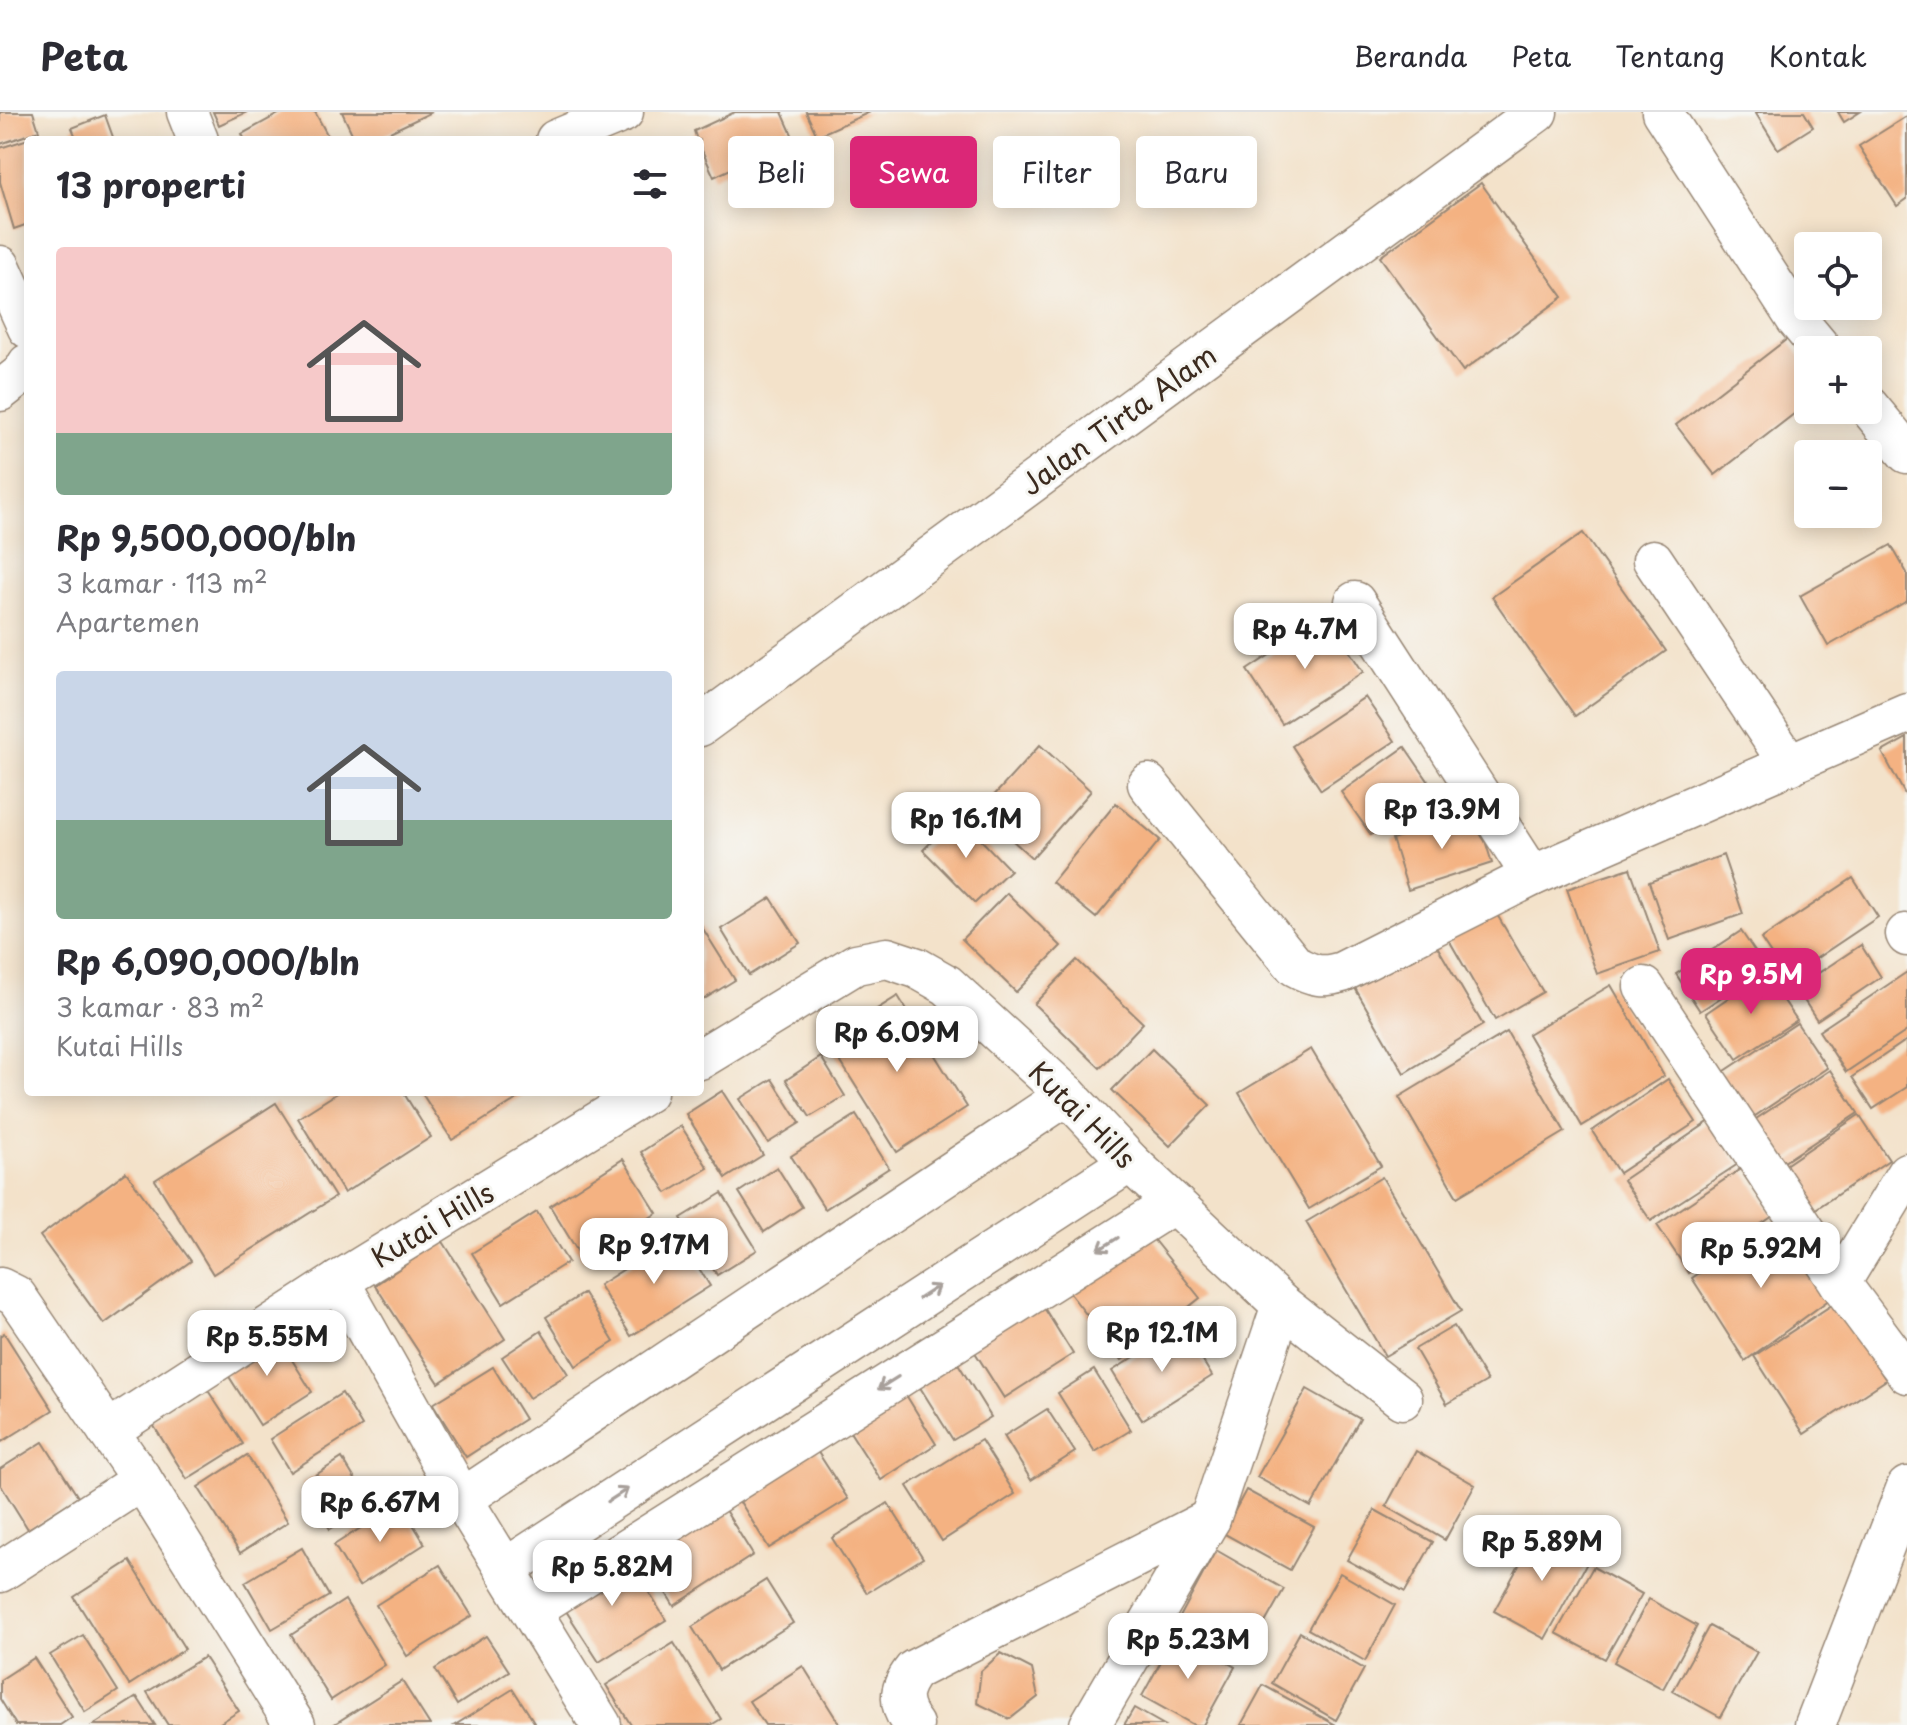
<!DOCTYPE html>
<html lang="id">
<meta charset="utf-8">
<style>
:root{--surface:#fff;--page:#f7f7f7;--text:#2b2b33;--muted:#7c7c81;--line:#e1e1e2;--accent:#db2777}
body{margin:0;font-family:"Playpen Sans",sans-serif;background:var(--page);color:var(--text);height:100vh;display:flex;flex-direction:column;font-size:30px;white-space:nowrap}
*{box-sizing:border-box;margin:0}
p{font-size:26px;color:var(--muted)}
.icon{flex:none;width:44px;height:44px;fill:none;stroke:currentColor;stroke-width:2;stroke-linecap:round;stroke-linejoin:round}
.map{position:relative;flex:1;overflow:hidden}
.side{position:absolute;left:24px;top:24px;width:680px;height:960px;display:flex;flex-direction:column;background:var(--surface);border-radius:8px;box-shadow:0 4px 20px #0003}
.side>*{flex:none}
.guide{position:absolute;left:728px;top:24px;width:760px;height:72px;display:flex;gap:16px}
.fabs{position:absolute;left:1794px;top:120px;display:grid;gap:16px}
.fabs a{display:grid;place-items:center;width:88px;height:88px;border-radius:8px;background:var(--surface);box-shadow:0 4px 20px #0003;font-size:40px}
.price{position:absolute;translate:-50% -68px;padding:0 18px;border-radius:16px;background:#fff;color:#222;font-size:26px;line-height:52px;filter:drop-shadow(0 2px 4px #0008)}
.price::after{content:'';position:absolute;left:50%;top:48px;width:24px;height:18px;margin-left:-12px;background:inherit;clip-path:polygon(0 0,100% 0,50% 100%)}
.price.selected{background:var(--accent);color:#fff}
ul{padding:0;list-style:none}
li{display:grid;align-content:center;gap:16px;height:424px;padding:0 32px}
li span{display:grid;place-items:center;height:248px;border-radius:8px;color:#555}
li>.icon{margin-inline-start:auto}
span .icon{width:144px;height:144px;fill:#fffc;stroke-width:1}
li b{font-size:34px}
h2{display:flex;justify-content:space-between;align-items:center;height:96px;padding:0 32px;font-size:34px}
.chip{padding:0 28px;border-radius:8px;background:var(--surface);box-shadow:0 4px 20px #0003;font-size:28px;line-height:72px}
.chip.selected{background:var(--accent);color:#fff}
header{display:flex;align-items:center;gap:48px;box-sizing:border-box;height:112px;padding:0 40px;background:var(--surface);border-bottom:2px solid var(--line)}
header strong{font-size:38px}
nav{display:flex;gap:44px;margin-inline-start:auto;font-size:28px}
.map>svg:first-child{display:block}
.building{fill:#f4b282}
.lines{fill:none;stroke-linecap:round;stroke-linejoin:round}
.street-casing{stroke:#978674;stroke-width:43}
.street{stroke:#fff;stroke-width:40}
.oneway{stroke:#a79f9a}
.labels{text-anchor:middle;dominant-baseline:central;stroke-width:6;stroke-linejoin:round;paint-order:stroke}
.street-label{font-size:28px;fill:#3b2a1e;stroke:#f6f6f2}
</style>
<header>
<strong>Peta</strong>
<nav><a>Beranda</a><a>Peta</a><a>Tentang</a><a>Kontak</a></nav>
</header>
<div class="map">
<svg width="1907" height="1613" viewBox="0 0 1907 1613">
<rect width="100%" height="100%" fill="#f6f6f2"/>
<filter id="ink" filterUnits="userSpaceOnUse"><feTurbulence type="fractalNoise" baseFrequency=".0125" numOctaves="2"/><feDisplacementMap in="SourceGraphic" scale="16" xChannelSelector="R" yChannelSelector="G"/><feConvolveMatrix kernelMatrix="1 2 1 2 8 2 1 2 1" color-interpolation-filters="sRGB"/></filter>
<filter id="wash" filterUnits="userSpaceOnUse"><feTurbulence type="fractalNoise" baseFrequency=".006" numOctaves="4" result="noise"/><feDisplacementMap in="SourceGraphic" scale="32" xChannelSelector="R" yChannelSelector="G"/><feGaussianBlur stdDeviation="1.8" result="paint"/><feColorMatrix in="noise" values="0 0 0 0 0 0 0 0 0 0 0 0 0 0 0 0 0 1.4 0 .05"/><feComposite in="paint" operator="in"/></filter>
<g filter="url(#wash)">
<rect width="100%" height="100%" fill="#f3e2ca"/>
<g id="blocks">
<!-- building -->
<g class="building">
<polygon points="0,0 33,0 39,19 0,32"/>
<polygon points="213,0 247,0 219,13"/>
<polygon points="282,0 315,0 330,28 245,28 242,22"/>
<polygon points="342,0 432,0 373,28 355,28"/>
<polygon points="735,0 782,0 794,27 714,65 700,34 700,28 697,28 694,19"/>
<polygon points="806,0 870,0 817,24"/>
<polygon points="1755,0 1804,0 1813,15 1778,37"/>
<polygon points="1838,0 1860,0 1844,10"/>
<polygon points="105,3 114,28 77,28 72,16"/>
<polygon points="1907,4 1907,87 1897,94 1859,34"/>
<polygon points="28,27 28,112 14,117 0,70 0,36"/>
<polygon points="1481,71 1563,185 1463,259 1380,145"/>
<polygon points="1787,227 1808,254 1808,291 1715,363 1676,313"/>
<polygon points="1583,421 1666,539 1575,604 1492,485"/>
<polygon points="1891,433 1907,461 1907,489 1828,534 1800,484"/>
<polygon points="1327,505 1363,560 1282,612 1247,558"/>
<polygon points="1365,585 1395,629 1321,678 1292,634"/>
<polygon points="1907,626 1907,686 1882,640"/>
<polygon points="1040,633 1091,679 1032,746 980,699"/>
<polygon points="1405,635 1435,679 1371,723 1341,680"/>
<polygon points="1116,691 1160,728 1096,806 1052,770"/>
<polygon points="1476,700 1492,751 1408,778 1392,727"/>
<polygon points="958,704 1010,758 975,791 923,738"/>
<polygon points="1723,743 1743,802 1669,828 1649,770"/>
<polygon points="1630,756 1660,840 1597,862 1567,777"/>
<polygon points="1853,766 1878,805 1787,866 1761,827"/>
<polygon points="1007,781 1061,834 1016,880 962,827"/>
<polygon points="771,786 800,831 749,863 721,817"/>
<polygon points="1496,801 1543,880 1495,908 1449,828"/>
<polygon points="700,812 735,868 701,889 700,888"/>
<polygon points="1741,819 1766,856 1700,899 1676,862"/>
<polygon points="1434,829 1483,913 1404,961 1355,876"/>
<polygon points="1861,833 1881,865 1817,908 1796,876"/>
<polygon points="1077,848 1143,911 1100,956 1034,892"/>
<polygon points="1907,860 1907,919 1846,960 1819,919"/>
<polygon points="1765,861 1797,908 1737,947 1706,901"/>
<polygon points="1611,873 1664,964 1582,1014 1528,922"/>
<polygon points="898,884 967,995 897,1040 827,928"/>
<polygon points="1797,911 1827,956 1749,1008 1719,963"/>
<polygon points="1507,920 1565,1020 1457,1085 1399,985"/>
<polygon points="1907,928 1907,975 1873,997 1852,965"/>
<polygon points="1152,937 1210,993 1170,1034 1112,978"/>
<polygon points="1311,937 1381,1054 1309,1097 1239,981"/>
<polygon points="821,945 845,984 810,1005 786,968"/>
<polygon points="1830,958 1858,1001 1781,1052 1753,1009"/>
<polygon points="772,967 800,1011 768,1031 740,987"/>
<polygon points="1668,967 1696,1010 1619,1061 1592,1019"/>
<polygon points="722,979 763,1043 726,1066 686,1002"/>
<polygon points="339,980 403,980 431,1025 344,1081 298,1006"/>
<polygon points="421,980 528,980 452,1028"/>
<polygon points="276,991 335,1085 213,1162 155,1068"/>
<polygon points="856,1003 889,1056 825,1097 791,1044"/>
<polygon points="1859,1003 1889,1048 1814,1098 1784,1054"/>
<polygon points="1710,1009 1738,1052 1651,1109 1623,1068"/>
<polygon points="681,1014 708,1056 667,1081 641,1040"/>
<polygon points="623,1047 657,1101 583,1148 550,1094"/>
<polygon points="777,1055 802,1095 764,1120 739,1080"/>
<polygon points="1742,1056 1773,1104 1689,1161 1657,1113"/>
<polygon points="126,1060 191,1149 104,1212 40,1124"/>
<polygon points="1382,1065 1461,1199 1385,1244 1306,1110"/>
<polygon points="722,1081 757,1138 717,1163 681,1106"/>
<polygon points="537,1100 568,1150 503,1191 472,1141"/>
<polygon points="1778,1108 1830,1187 1745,1249 1692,1166"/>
<polygon points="1145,1117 1200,1186 1122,1248 1068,1179"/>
<polygon points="678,1123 710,1174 631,1224 599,1173"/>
<polygon points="442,1128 505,1227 439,1271 375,1173"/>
<polygon points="584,1181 614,1230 576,1254 546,1205"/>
<polygon points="1041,1191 1073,1242 1004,1286 971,1234"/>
<polygon points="1835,1191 1886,1268 1804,1322 1754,1244"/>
<polygon points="1454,1214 1487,1269 1447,1292 1415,1237"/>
<polygon points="1182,1215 1212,1264 1142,1308 1112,1259"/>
<polygon points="274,1219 312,1280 260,1313 221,1252"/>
<polygon points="541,1219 568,1262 529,1286 502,1245"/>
<polygon points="4,1221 53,1298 0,1331 0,1224"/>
<polygon points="954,1245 991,1305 953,1328 916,1269"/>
<polygon points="493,1255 525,1307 466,1345 433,1292"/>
<polygon points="1094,1258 1131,1318 1095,1340 1058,1281"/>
<polygon points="900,1273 936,1332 881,1368 843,1309"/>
<polygon points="207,1277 243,1332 187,1367 152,1311"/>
<polygon points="1307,1277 1360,1307 1311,1395 1257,1365"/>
<polygon points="342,1281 362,1314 290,1360 270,1327"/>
<polygon points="1047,1297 1075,1340 1031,1368 1004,1324"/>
<polygon points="981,1328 1015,1382 942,1429 907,1374"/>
<polygon points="43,1330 78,1385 28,1417 0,1372 0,1357"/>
<polygon points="812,1331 848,1387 769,1436 734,1380"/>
<polygon points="1416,1339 1475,1373 1445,1428 1386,1394"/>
<polygon points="247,1343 288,1410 240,1441 198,1375"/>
<polygon points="342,1346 370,1392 330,1417 302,1372"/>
<polygon points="1246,1378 1314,1415 1290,1458 1223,1421"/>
<polygon points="720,1390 753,1443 674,1494 641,1440"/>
<polygon points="400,1391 425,1432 359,1474 334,1433"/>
<polygon points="888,1391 923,1446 867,1481 832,1426"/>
<polygon points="1375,1398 1433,1430 1405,1480 1347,1448"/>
<polygon points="1540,1415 1591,1444 1545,1527 1494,1499"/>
<polygon points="302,1436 329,1484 272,1517 245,1470"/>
<polygon points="1216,1438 1284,1477 1247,1543 1180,1505"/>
<polygon points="625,1442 666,1508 599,1550 557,1485"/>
<polygon points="130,1449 185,1537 129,1573 74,1485"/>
<polygon points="440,1453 472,1504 407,1544 376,1493"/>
<polygon points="1593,1455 1642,1482 1605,1547 1556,1521"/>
<polygon points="1340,1461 1395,1493 1365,1549 1308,1517"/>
<polygon points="766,1468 793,1511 719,1558 692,1515"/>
<polygon points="1649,1487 1697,1514 1663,1577 1614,1550"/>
<polygon points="345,1488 385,1553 331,1588 291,1523"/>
<polygon points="1709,1514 1757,1540 1720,1605 1673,1579"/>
<polygon points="1300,1520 1364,1557 1336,1608 1272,1571"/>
<polygon points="1176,1522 1235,1555 1203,1613 1194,1613 1142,1584"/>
<polygon points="83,1523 118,1579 85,1600 50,1543"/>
<polygon points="486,1524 509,1559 457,1593 435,1557"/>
<polygon points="674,1531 721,1607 711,1613 631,1613 606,1573"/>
<polygon points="1001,1541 1032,1557 1038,1585 1010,1607 977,1591 981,1559"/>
<polygon points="204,1545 239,1599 217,1613 168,1613 147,1580"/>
<polygon points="34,1546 72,1605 60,1613 16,1613 0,1587 0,1568"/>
<polygon points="803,1554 840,1613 765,1613 749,1589"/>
<polygon points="402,1569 430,1613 333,1613"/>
<polygon points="1263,1573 1336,1613 1241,1613"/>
<polygon points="513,1577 536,1613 455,1613"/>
<polygon points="137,1585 155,1613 93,1613"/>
<polygon points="1134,1596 1164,1613 1124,1613"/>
</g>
</g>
</g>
<g filter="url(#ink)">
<use href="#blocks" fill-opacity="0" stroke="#978674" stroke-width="2"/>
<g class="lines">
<defs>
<g id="street">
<polyline points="187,0 198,28"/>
<polyline points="1662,0 1797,208 1822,238"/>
<polyline points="556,28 623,0"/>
<polyline points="0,154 28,216"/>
<polyline points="0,279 23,261 28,252"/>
<polyline points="1868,294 1907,341"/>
<polyline points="1653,448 1790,653"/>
<polyline points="1355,490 1532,764"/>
<polyline points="700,614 1537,0"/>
<path d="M1148 672 1295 854C1313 864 1323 866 1342 860L1532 764 1907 601"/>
<polyline points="1906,822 1907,824"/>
<polyline points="1644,875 1840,1171 1907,1261"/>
<polyline points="700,947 856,852 887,846 917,856 947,873 1067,983 1130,1050 1282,1193 1402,1287"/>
<polyline points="339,1169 462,1387 601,1613"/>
<polyline points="1840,1171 1907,1061"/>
<polyline points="0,1176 16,1184 108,1319 339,1169 647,980"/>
<polyline points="108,1319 142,1368 295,1613"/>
<polyline points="462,1387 1067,983"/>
<polyline points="505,1457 1130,1050"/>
<polyline points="0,1460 142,1368"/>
<polyline points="531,1498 1174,1091"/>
<path d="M913 1613C898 1593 898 1578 914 1558L1210 1407"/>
<polyline points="1090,1613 1210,1407 1282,1193"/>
<polyline points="1815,1613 1907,1375"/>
</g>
</defs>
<!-- street casing -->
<use href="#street" class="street-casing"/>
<!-- street -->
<use href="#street" class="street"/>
</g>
<!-- one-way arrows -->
<defs><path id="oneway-shaft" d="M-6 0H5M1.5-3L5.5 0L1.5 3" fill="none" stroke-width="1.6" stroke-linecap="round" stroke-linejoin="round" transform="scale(2)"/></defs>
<g class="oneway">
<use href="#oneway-shaft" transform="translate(1108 1132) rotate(148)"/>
<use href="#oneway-shaft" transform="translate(929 1180) rotate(-33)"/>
<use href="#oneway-shaft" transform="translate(888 1271) rotate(148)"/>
<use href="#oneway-shaft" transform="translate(618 1383) rotate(-33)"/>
</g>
</g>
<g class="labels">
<!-- street labels -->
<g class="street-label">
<text transform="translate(1118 307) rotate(-36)">Jalan Tirta Alam</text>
<text transform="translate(1083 1002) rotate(45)">Kutai Hills</text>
<text transform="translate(432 1112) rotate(-31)">Kutai Hills</text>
</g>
</g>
</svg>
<div class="fabs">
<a><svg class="icon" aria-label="locate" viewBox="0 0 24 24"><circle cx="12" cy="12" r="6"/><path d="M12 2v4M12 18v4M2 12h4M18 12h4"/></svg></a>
<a>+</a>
<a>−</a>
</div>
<b class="price" style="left:1305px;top:559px">Rp 4.7M</b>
<b class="price" style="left:1442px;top:739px">Rp 13.9M</b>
<b class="price" style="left:966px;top:748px">Rp 16.1M</b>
<b class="price selected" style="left:1751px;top:904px">Rp 9.5M</b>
<b class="price" style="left:897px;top:962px">Rp 6.09M</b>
<b class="price" style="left:654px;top:1174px">Rp 9.17M</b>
<b class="price" style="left:1761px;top:1178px">Rp 5.92M</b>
<b class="price" style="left:1162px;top:1262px">Rp 12.1M</b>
<b class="price" style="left:267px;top:1266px">Rp 5.55M</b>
<b class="price" style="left:380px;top:1432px">Rp 6.67M</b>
<b class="price" style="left:1542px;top:1471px">Rp 5.89M</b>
<b class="price" style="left:612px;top:1496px">Rp 5.82M</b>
<b class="price" style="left:1188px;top:1569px">Rp 5.23M</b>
<div class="guide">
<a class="chip">Beli</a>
<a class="chip selected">Sewa</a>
<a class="chip">Filter</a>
<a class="chip">Baru</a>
</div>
<section class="side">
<h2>13 properti<svg class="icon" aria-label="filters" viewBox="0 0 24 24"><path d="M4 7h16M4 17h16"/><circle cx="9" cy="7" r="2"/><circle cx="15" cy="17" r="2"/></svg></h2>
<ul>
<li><span style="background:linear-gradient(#f6c9c9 75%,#7fa58c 0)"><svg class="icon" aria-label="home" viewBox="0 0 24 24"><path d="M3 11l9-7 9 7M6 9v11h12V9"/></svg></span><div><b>Rp 9,500,000/bln</b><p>3 kamar · 113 m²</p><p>Apartemen</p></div></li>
<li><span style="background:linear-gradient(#c9d6e8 60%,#7fa58c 0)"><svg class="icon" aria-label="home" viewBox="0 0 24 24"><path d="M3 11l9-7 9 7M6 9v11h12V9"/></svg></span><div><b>Rp 6,090,000/bln</b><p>3 kamar · 83 m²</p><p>Kutai Hills</p></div></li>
</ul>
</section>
</div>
